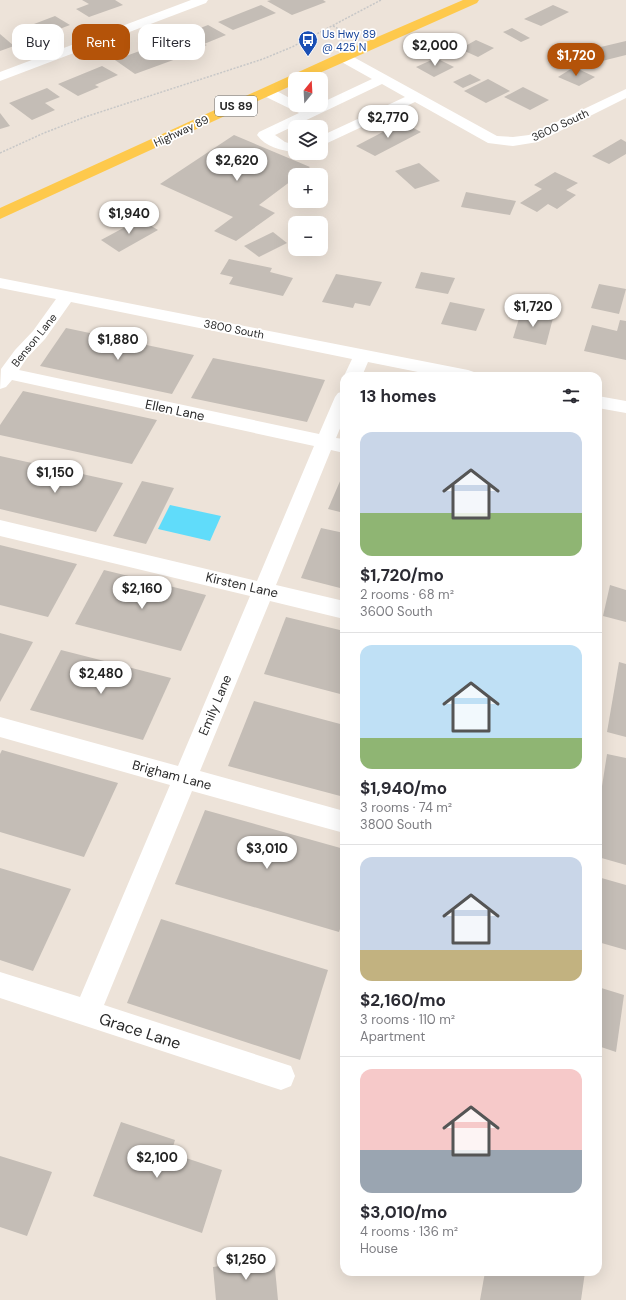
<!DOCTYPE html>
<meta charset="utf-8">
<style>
:root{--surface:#fff;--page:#f7f7f7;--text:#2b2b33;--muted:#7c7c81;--line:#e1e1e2;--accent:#b45309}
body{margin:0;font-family:"DM Sans",sans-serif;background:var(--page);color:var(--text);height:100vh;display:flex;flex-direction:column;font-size:15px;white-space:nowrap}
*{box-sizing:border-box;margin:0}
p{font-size:13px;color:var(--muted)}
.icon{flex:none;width:22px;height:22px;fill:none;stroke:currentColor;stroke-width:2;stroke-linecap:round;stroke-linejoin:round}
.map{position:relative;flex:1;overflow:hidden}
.side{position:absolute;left:340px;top:372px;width:262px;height:904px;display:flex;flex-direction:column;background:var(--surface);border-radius:12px;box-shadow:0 4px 16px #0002}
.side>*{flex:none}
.guide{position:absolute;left:12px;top:24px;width:268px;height:36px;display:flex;gap:8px}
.needle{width:26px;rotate:18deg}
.fabs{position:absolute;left:288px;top:72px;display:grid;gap:8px}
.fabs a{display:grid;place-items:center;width:40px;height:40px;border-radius:8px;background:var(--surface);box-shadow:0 4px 16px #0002;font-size:20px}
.price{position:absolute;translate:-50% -34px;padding:0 9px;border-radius:14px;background:#fff;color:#222;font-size:13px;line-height:26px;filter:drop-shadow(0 1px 2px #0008)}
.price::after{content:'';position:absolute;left:50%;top:24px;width:12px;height:9px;margin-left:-6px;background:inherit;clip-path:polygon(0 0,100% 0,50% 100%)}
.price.current{background:var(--accent);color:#fff}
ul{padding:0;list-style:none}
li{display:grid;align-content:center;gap:8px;height:212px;padding:0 20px}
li+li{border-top:1px solid var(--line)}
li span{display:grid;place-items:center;height:124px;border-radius:12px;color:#555}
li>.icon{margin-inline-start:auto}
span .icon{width:72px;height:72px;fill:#fffc;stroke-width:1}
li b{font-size:17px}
h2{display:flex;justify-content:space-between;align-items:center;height:48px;padding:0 20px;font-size:17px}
.chip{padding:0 14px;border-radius:12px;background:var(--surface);box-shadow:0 4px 16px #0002;font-size:14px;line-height:36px}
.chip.current{background:var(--accent);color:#fff}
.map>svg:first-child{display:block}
.water{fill:#60dcfa}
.building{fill:#c4bdb6}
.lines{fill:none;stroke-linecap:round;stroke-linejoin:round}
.path{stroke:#c7c7c7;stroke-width:1.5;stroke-dasharray:2 1.5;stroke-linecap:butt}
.minor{fill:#fff;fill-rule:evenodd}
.major{fill:#fec94c;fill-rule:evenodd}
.labels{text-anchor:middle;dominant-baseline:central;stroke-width:3.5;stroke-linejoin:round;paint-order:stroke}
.far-transit-label{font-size:11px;fill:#164399;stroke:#fff;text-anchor:start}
.far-street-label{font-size:11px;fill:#292929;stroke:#fff}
.shield{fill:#fff;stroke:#696969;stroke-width:1}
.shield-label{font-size:12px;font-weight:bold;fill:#292929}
.street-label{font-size:13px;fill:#292929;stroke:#fff}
.near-street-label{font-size:16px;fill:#292929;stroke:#fff}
</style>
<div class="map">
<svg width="626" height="1300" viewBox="0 0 626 1300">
<rect width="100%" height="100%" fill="#ede3d9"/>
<!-- water -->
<polygon class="water" points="170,505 221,516 210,541 158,529"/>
<!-- building -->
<g class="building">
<polygon points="82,0 115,0 123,5 89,17 76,9 89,4"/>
<polygon points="271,0 323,0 326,2 292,15 267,1"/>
<polygon points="261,5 276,13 233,30 218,22"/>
<polygon points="553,5 569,12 541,26 524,19"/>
<polygon points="55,16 70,25 28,41 13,32"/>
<polygon points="208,25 226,35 204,44 207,45 190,52 170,40"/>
<polygon points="512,28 530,38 521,42 503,32"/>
<polygon points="0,34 14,46 0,51"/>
<polygon points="476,40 494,48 478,57 460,49"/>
<polygon points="626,41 626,55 602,61 588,50"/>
<polygon points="156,45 176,59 135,74 115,60"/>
<polygon points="436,58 454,67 434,77 416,67"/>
<polygon points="102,66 118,75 95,85 99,87 78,96 58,84"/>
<polygon points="574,67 595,77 579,86 558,77"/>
<polygon points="470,74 481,80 463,88 453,82"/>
<polygon points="488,79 510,91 486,103 464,91"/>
<polygon points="523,87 549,100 530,110 504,97"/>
<polygon points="47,88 60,97 45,103 55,110 32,120 9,103"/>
<polygon points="0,113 10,126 0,129"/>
<polygon points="402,122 421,132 375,156 356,146"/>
<polygon points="234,135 310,167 300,175 295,175 295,178 259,205 275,213 236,241 214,231 233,217 160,184"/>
<polygon points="621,139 626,142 626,154 609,164 592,156"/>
<polygon points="419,163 440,181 415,189 395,171"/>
<polygon points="555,172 578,183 566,190 576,195 557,209 548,204 537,212 520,203 542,189 534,185"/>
<polygon points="466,192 516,201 510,215 461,207"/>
<polygon points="140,219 158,230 119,252 101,240"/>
<polygon points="273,232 287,243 259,257 244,246"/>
<polygon points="229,259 272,268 270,272 293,278 283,296 229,284 233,277 220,274"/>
<polygon points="421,272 455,278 448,294 415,288"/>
<polygon points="336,274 382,282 370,306 355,303 353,308 322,302"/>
<polygon points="599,284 626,289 619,314 591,308"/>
<polygon points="450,302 485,309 476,331 441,324"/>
<polygon points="521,312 553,318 546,345 513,338"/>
<polygon points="620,320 626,321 626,360 584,351 592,325 617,331"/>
<polygon points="66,328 194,355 172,394 40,366"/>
<polygon points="213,358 325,380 307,422 191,398"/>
<polygon points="23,391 157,420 132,464 0,435 0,425"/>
<polygon points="0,456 123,483 96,532 0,509"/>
<polygon points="344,472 344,513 328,509"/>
<polygon points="142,481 174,488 146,544 113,536"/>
<polygon points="321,528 344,533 344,589 301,578"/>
<polygon points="0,545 77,564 48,617 0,605"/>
<polygon points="104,570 206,595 181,651 75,624"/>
<polygon points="610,585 626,590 626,622 603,616"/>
<polygon points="286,617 344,631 344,695 264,674"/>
<polygon points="0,633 33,642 0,702"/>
<polygon points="61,650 171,678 143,740 30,710"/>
<polygon points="619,662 626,664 626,737 607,732"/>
<polygon points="254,701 344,725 344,797 228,766"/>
<polygon points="2,750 118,783 84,857 0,832 0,754"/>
<polygon points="607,754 626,758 626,865 598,857 598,812"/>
<polygon points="205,810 344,849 344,917 339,932 175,884"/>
<polygon points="0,868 71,889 33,971 0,960"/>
<polygon points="598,877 626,885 626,950 598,942"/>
<polygon points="161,919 328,970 300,1060 127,1003"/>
<polygon points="598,987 624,995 616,1052 598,1046"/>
<polygon points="598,1112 602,1114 599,1134 598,1134"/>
<polygon points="121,1122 175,1140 171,1153 222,1170 202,1233 93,1196"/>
<polygon points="0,1156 52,1172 27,1236 0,1227"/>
<polygon points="274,1258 278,1300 216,1300 213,1267"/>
<polygon points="485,1272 585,1272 581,1300 480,1300"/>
</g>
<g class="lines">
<!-- path -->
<g class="path">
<polyline points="333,26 346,33"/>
<polyline points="0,153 44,133 85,117 263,59 292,47 381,0"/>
</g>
<!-- minor -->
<g class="minor">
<polygon points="191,0 208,0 206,3 0,81 0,72"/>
<path d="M343 53 348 54 497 136 513 137 529 135 626 89V98L538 142 513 146 488 143 415 102 321 146V136L405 97 382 84 275 135 285 142 295 145V153H297H295C282 150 265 147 257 135L259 132 299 113 262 95 260 92 262 89C273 86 285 96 295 101V105H304L310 108 316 105H321V103L372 79 338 60 336 57 338 54Z"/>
<polygon points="0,278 468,370 474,372 477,376 438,376 368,362 362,376 344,376 352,359 71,302 45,339 27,358 19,370 319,434 335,397 338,393 344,391 344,419 336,438 344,439 344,453 331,450 276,585 344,601 344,619 270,601 200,771 344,811 344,833 192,791 104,1005 291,1066 295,1076 291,1086 281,1090 0,998 0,972 80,997 170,785 0,737 0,717 178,766 250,596 0,536 0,520 257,581 314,446 12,380 6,387 0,389 1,369 15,350 33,331 56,299 0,288"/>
<polygon points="598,396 626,401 626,413 598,408"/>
</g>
<!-- major -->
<polygon class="major" points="463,0 479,0 477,3 306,79 295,79 295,84 0,219 0,208 338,54"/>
</g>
<!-- icons -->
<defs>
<symbol id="bus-pin" viewBox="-11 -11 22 30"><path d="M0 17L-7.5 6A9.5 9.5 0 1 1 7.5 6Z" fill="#1a4fb4" stroke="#fff"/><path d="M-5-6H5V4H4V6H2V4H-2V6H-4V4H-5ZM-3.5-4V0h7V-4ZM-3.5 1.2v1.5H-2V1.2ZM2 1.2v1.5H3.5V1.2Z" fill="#fff"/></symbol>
</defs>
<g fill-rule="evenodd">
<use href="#bus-pin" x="297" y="29" width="22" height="30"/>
</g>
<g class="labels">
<!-- far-transit labels -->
<g class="far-transit-label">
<text x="322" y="34">Us Hwy 89<tspan x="322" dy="13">@ 425 N</tspan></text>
</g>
<!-- far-street labels -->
<g class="far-street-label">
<text transform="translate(560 125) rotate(-25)">3600 South</text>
<text transform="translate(181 131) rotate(-25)">Highway 89</text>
<text transform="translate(234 329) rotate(11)">3800 South</text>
<text transform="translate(34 340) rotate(-51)">Benson Lane</text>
</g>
<!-- shield labels -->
<rect class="shield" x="215" y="96" width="42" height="20" rx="3"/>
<g class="shield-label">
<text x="236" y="106">US 89</text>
</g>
<!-- street labels -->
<g class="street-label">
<text transform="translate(175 410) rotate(12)">Ellen Lane</text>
<text transform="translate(242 585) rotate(13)">Kirsten Lane</text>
<text transform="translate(215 705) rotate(-67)">Emily Lane</text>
<text transform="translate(172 775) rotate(15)">Brigham Lane</text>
</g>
<!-- near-street labels -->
<g class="near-street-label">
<text transform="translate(140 1031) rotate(18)">Grace Lane</text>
</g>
</g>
</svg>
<div class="fabs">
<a><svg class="needle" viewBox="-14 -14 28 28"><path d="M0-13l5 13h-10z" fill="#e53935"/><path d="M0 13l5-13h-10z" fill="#7c7c81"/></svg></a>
<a><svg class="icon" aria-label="layers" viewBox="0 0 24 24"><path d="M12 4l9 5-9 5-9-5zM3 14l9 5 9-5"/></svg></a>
<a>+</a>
<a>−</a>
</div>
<b class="price" style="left:435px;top:67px">$2,000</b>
<b class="price current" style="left:576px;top:77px">$1,720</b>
<b class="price" style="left:388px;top:139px">$2,770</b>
<b class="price" style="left:237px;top:182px">$2,620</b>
<b class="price" style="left:129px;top:235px">$1,940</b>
<b class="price" style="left:533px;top:328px">$1,720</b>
<b class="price" style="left:118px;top:361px">$1,880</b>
<b class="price" style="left:55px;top:494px">$1,150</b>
<b class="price" style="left:142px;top:610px">$2,160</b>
<b class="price" style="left:101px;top:695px">$2,480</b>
<b class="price" style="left:267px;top:870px">$3,010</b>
<b class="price" style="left:157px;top:1179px">$2,100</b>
<b class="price" style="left:246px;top:1281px">$1,250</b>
<div class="guide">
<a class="chip">Buy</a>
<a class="chip current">Rent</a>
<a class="chip">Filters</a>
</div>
<section class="side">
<h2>13 homes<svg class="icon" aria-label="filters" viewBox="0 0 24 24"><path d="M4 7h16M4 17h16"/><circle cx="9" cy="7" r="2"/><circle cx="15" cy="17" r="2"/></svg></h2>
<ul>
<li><span style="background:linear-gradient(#c9d6e8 65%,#8fb573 0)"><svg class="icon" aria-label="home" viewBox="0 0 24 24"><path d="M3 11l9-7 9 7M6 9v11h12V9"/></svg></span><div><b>$1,720/mo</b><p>2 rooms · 68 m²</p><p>3600 South</p></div></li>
<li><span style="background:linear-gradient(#bfe0f5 75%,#8fb573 0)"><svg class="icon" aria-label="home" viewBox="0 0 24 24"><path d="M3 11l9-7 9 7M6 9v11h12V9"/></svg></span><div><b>$1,940/mo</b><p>3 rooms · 74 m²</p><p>3800 South</p></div></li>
<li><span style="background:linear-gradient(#c9d6e8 75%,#c2b280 0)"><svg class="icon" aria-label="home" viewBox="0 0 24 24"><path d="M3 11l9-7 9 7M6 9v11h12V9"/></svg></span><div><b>$2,160/mo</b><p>3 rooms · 110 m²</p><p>Apartment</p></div></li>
<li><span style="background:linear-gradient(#f6c9c9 65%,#9aa5b1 0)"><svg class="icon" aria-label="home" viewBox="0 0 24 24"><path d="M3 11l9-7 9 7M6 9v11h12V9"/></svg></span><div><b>$3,010/mo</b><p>4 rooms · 136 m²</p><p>House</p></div></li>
</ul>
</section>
</div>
